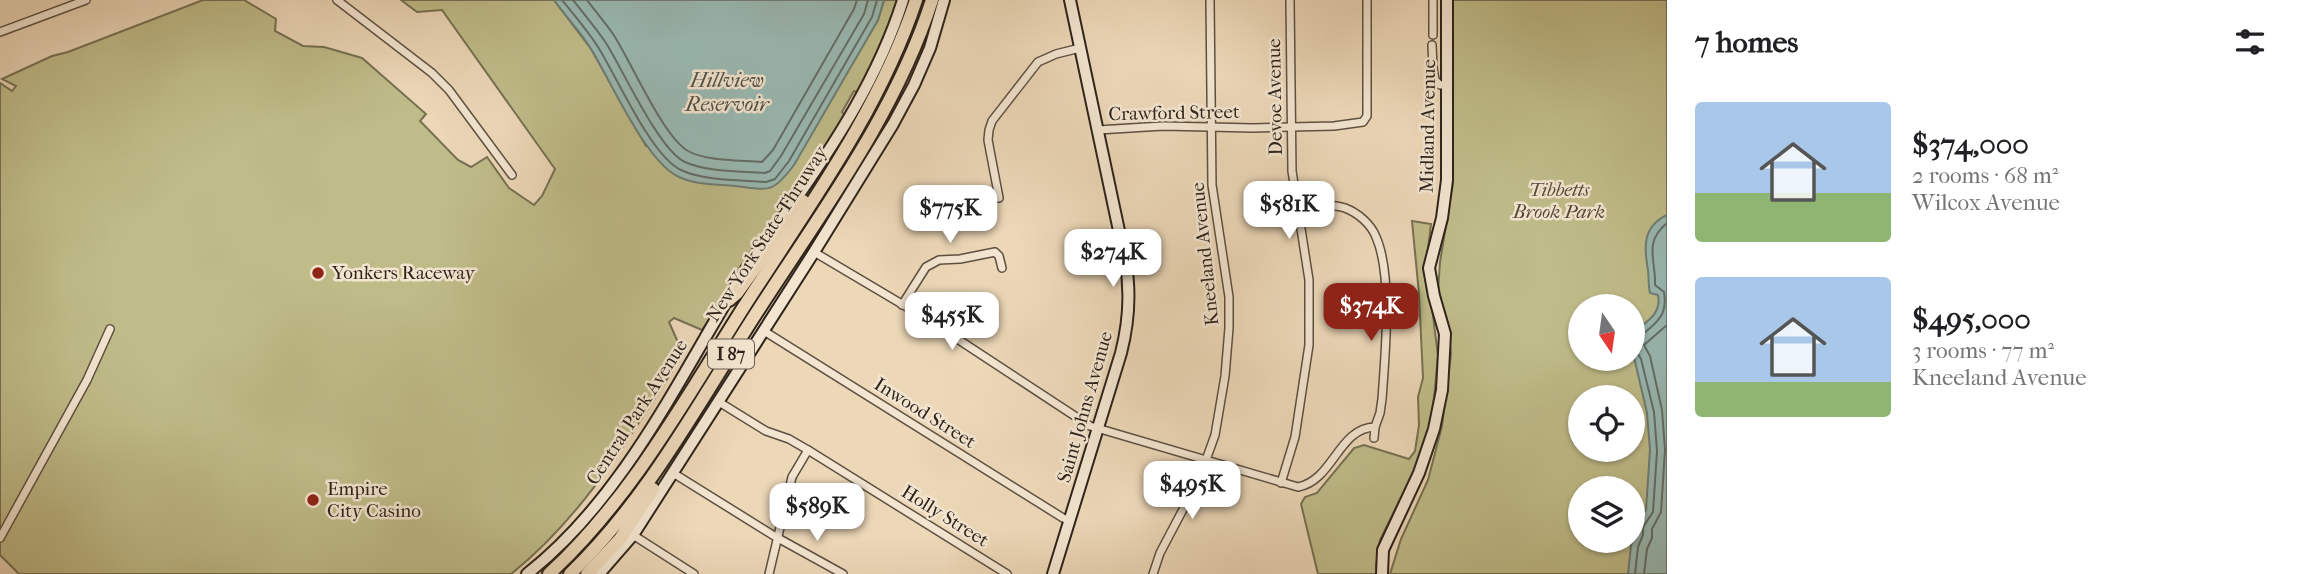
<!DOCTYPE html>
<meta charset="utf-8">
<style>
:root{--surface:#fff;--page:#f6f6f6;--text:#202124;--muted:#757577;--accent:#8f2418}
body{margin:0;font-family:"IM FELL French Canon",serif;background:var(--page);color:var(--text);height:100vh;display:flex;flex-direction:column;font-size:26px;white-space:nowrap}
*{box-sizing:border-box;margin:0}
p{font-size:23px;color:var(--muted)}
.icon{flex:none;width:38px;height:38px;fill:none;stroke:currentColor;stroke-width:2;stroke-linecap:round;stroke-linejoin:round}
.map{position:relative;flex:1;overflow:hidden}
.panel{display:flex;flex-direction:column;background:var(--surface);width:630px}
.panel>*{flex:none}
.needle{width:46px;rotate:167deg}
.buttons{position:absolute;left:1568px;top:294px;display:grid;gap:14px}
.buttons a{display:grid;place-items:center;width:77px;height:77px;border-radius:50%;background:var(--surface);box-shadow:0 2px 5px #0004;font-size:35px}
.price{position:absolute;translate:-50% -60px;padding:0 16px;border-radius:14px;background:#fff;color:#222;font-size:23px;line-height:46px;filter:drop-shadow(0 2px 4px #0008)}
.price::after{content:'';position:absolute;left:50%;top:42px;width:21px;height:16px;margin-left:-10px;background:inherit;clip-path:polygon(0 0,100% 0,50% 100%)}
.price.current{background:var(--accent);color:#fff}
ul{padding:0;list-style:none}
li{display:flex;align-items:center;gap:21px;height:175px;padding:0 28px}
li span{display:grid;place-items:center;flex:none;width:196px;height:140px;border-radius:7px;color:#555}
li>.icon{margin-inline-start:auto}
span .icon{width:84px;height:84px;fill:#fffc;stroke-width:1}
li b{font-size:30px}
h2{display:flex;justify-content:space-between;align-items:center;height:84px;padding:0 28px;font-size:30px}
main{display:flex;flex:1;min-height:0}
.map>svg:first-child{display:block}
.green{fill:#bfbc89;stroke:#767052;stroke-width:2;fill-rule:evenodd}
.water{fill:#99b9b3;stroke:#6e7d76;stroke-width:2}
.lines{fill:none;stroke-linecap:round;stroke-linejoin:round}
.shore{stroke:#636e67;stroke-width:2}
.street-casing{stroke:#5d5042;stroke-width:10}
.secondary-casing{stroke:#2d231b;stroke-width:14}
.highway-casing{stroke:#2d231b;stroke-width:16}
.street{stroke:#f3e5d0;stroke-width:7}
.secondary{stroke:#f3e5d0;stroke-width:10}
.highway{stroke:#ecd7b7;stroke-width:12}
.poi-dot{fill:#8f2418;stroke:#f3e5d0;stroke-width:2.5}
.labels{text-anchor:middle;dominant-baseline:central;stroke-width:5;stroke-linejoin:round;paint-order:stroke}
.shield{fill:#f3e5d0;stroke:#685d51;stroke-width:2}
.shield-label{font-size:18px;font-weight:bold;fill:#2d231b}
.street-label{font-size:19px;fill:#2d231b;stroke:#f3e5d0}
.park-label{font-size:19px;font-style:italic;fill:#524936;stroke:#f3e5d0}
.poi-label{font-size:19px;fill:#2d231b;stroke:#f3e5d0;text-anchor:start}
.water-label{font-size:21px;font-style:italic;fill:#4d5049;stroke:#f3e5d0}
</style>
<main>
<div class="map">
<svg width="1667" height="574" viewBox="0 0 1667 574">
<rect width="100%" height="100%" fill="#ecd7b7"/>
<filter id="stains"><feTurbulence type="fractalNoise" baseFrequency=".00286" numOctaves="4"/><feColorMatrix values="0 0 0 0 .2 0 0 0 0 .09 0 0 0 0 .02 0 0 0 .5 -.17"/></filter>
<radialGradient id="worn" r=".72"><stop offset=".6" stop-color="#630" stop-opacity="0"/><stop offset="1" stop-color="#630" stop-opacity=".3"/></radialGradient>
<!-- green -->
<g class="green">
<path d="M203 0H244L276 19 275 31 303 46 324 47 362 58 426 114 420 121 458 160 471 167 487 157 509 188 534 205 542 196 555 169 442 10 417 12 401 0H554L591 49 646 146 835 92 878 20 884 0H900L860 93 854 91 842 112 846 117 702 330 674 318 669 322 681 349 680 359C630 436 583 517 511 574H19L0 555V83L12 91 16 86 2 79 52 56 68 52Z"/>
<path d="M1452 0H1667V574H1390L1401 539 1428 480 1442 426 1451 354 1448 324 1438 291 1440 262 1453 183ZM1580 306H1633V359H1580ZM1580 397H1633V450H1580ZM1580 488H1633V541H1580Z"/>
<polygon points="1412,221 1431,224 1425,274 1432,308 1438,356 1432,419 1417,465 1380,540 1376,565 1377,574 1318,574 1301,504 1305,497 1317,493 1354,448 1364,445 1409,459 1415,451 1419,425 1418,397 1423,378 1419,294"/>
</g>
<!-- water -->
<g class="water">
<path d="M554 0H884L878 20 794 165C772 194 770 190 735 186 716 184 694 185 677 176 645 159 612 84 593 52 582 33 566 17 554 0Z"/>
<path d="M1667 215V574H1628L1631 545 1637 533 1635 525 1646 510 1650 450 1647 413 1633 353 1634 332C1646 322 1662 314 1658 295L1650 293C1648 285 1649 278 1648 270 1644 248 1642 227 1667 215Z"/>
</g>
<g class="lines">
<!-- shore -->
<g class="shore">
<path d="M562 0C574 15 588 31 598 47 617 77 651 156 681 170 704 181 741 180 766 182L775 179 789 161 872 17 877 0"/>
<path d="M573 0C584 14 596 28 606 43 623 70 659 150 685 162 706 172 742 171 765 173L770 171 781 156 864 14 868 0"/>
<path d="M587 0C595 11 605 22 613 34 631 61 663 137 688 151 705 161 741 160 762 162L773 150 854 9 857 0"/>
<path d="M1633 338C1640 337 1643 334 1649 329 1662 318 1667 310 1664 292L1655 285C1656 259 1643 243 1667 223"/>
<polyline points="1633,352 1638,354 1641,359 1654,412 1657,451 1653,512 1643,527 1643,535 1638,547 1635,574"/>
<polyline points="1644,574 1647,549 1652,538 1652,529 1661,512 1665,450 1662,410 1650,356 1644,345 1667,325"/>
</g>
<defs>
<g id="street">
<polyline points="337,0 432,73 449,90 512,175"/>
<polyline points="1433,0 1433,35"/>
<polyline points="0,32 86,0"/>
<polyline points="1432,45 1433,68 1435,80 1440,85 1446,85"/>
<polyline points="1098,130 1163,126 1253,128 1334,126 1363,122 1367,116 1367,0"/>
<polyline points="999,198 988,140 989,130 992,121 1038,62 1056,54 1080,48"/>
<path d="M814 252 927 319 1090 426 1298 487C1334 480 1338 428 1375 427L1380 413 1382 399C1385 357 1393 275 1376 237 1371 224 1358 213 1345 208 1330 203 1312 206 1296 207"/>
<polyline points="902,305 926,267 939,260 960,259 995,252 999,256 1002,268"/>
<polyline points="764,331 1063,518 1069,520"/>
<polyline points="719,402 766,431 789,439 808,450 1007,574"/>
<polyline points="1374,438 1375,427"/>
<polyline points="673,473 776,537 843,574"/>
<polyline points="1281,483 1295,437 1309,345 1309,280 1292,171 1290,0"/>
<polyline points="633,535 694,574"/>
<polyline points="0,538 87,380 110,329"/>
<polyline points="769,574 792,477 808,450"/>
<polyline points="1153,574 1160,553 1198,481 1206,460 1215,435 1225,376 1229,328 1229,297 1212,185 1210,0"/>
</g>
<g id="secondary">
<path d="M527 574C625 497 679 377 743 274 757 251 773 231 789 209 835 144 879 76 903 0"/>
<polyline points="599,574 633,535 814,252 893,124 914,85 930,48 944,0"/>
<path d="M1053 574 1121 353C1129 322 1131 291 1125 259L1070 0"/>
<polyline points="1382,574 1383,550 1419,473 1434,429 1442,390 1445,334 1434,296 1429,268 1442,218 1447,180 1447,0"/>
</g>
<g id="highway">
<polyline points="729,300 737,293 803,201"/>
<path d="M549 574C631 499 686 398 745 305 808 207 879 111 916 0"/>
<path d="M570 574C647 500 698 404 755 315 820 214 895 115 932 0"/>
<polyline points="587,574 620,539 653,489"/>
</g>
</defs>
<!-- street casing -->
<use href="#street" class="street-casing"/>
<!-- secondary casing -->
<use href="#secondary" class="secondary-casing"/>
<!-- highway casing -->
<use href="#highway" class="highway-casing"/>
<!-- street -->
<use href="#street" class="street"/>
<!-- secondary -->
<use href="#secondary" class="secondary"/>
<!-- highway -->
<use href="#highway" class="highway"/>
</g>
<!-- markers -->
<g class="poi-dot">
<circle cx="318" cy="273" r="7"/>
<circle cx="313" cy="500" r="7"/>
</g>
<g class="labels">
<!-- shield labels -->
<rect class="shield" x="708" y="339.5" width="46" height="29" rx="5"/>
<g class="shield-label">
<text x="731" y="354">I 87</text>
</g>
<!-- street labels -->
<g class="street-label">
<text transform="translate(1275 97) rotate(-91)">Devoe Avenue</text>
<text transform="translate(1174 113) rotate(-1)">Crawford Street</text>
<text transform="translate(1428 126) rotate(-89)">Midland Avenue</text>
<text transform="translate(767 234) rotate(-57)">New York State Thruway</text>
<text transform="translate(1205 254) rotate(-96)">Kneeland Avenue</text>
<text transform="translate(1085 407) rotate(-74)">Saint Johns Avenue</text>
<text transform="translate(637 412) rotate(-57)">Central Park Avenue</text>
<text transform="translate(925 413) rotate(32)">Inwood Street</text>
<text transform="translate(945 516) rotate(32)">Holly Street</text>
</g>
<!-- park labels -->
<g class="park-label">
<text x="1559" y="190">Tibbetts<tspan x="1559" dy="22">Brook Park</tspan></text>
</g>
<!-- poi labels -->
<g class="poi-label">
<text x="332" y="273">Yonkers Raceway</text>
<text x="327" y="489">Empire<tspan x="327" dy="22">City Casino</tspan></text>
</g>
<!-- water labels -->
<g class="water-label">
<text x="727" y="80">Hillview<tspan x="727" dy="24">Reservoir</tspan></text>
</g>
</g>
<rect width="100%" height="100%" filter="url(#stains)"/>
<rect width="100%" height="100%" fill="url(#worn)"/>
</svg>
<div class="buttons">
<a><svg class="needle" viewBox="-14 -14 28 28"><path d="M0-13l5 13h-10z" fill="#e53935"/><path d="M0 13l5-13h-10z" fill="#757577"/></svg></a>
<a><svg class="icon" aria-label="locate" viewBox="0 0 24 24"><circle cx="12" cy="12" r="6"/><path d="M12 2v4M12 18v4M2 12h4M18 12h4"/></svg></a>
<a><svg class="icon" aria-label="layers" viewBox="0 0 24 24"><path d="M12 4l9 5-9 5-9-5zM3 14l9 5 9-5"/></svg></a>
</div>
<b class="price" style="left:1289px;top:241px">$581K</b>
<b class="price" style="left:950px;top:245px">$775K</b>
<b class="price" style="left:1113px;top:289px">$274K</b>
<b class="price current" style="left:1371px;top:343px">$374K</b>
<b class="price" style="left:952px;top:352px">$455K</b>
<b class="price" style="left:1192px;top:521px">$495K</b>
<b class="price" style="left:817px;top:543px">$589K</b>
</div>
<section class="panel">
<h2>7 homes<svg class="icon" aria-label="filters" viewBox="0 0 24 24"><path d="M4 7h16M4 17h16"/><circle cx="9" cy="7" r="2"/><circle cx="15" cy="17" r="2"/></svg></h2>
<ul>
<li><span style="background:linear-gradient(#a9c7e8 65%,#8fb573 0)"><svg class="icon" aria-label="home" viewBox="0 0 24 24"><path d="M3 11l9-7 9 7M6 9v11h12V9"/></svg></span><div><b>$374,000</b><p>2 rooms · 68 m²</p><p>Wilcox Avenue</p></div></li>
<li><span style="background:linear-gradient(#a9c7e8 75%,#8fb573 0)"><svg class="icon" aria-label="home" viewBox="0 0 24 24"><path d="M3 11l9-7 9 7M6 9v11h12V9"/></svg></span><div><b>$495,000</b><p>3 rooms · 77 m²</p><p>Kneeland Avenue</p></div></li>
</ul>
</section>
</main>
